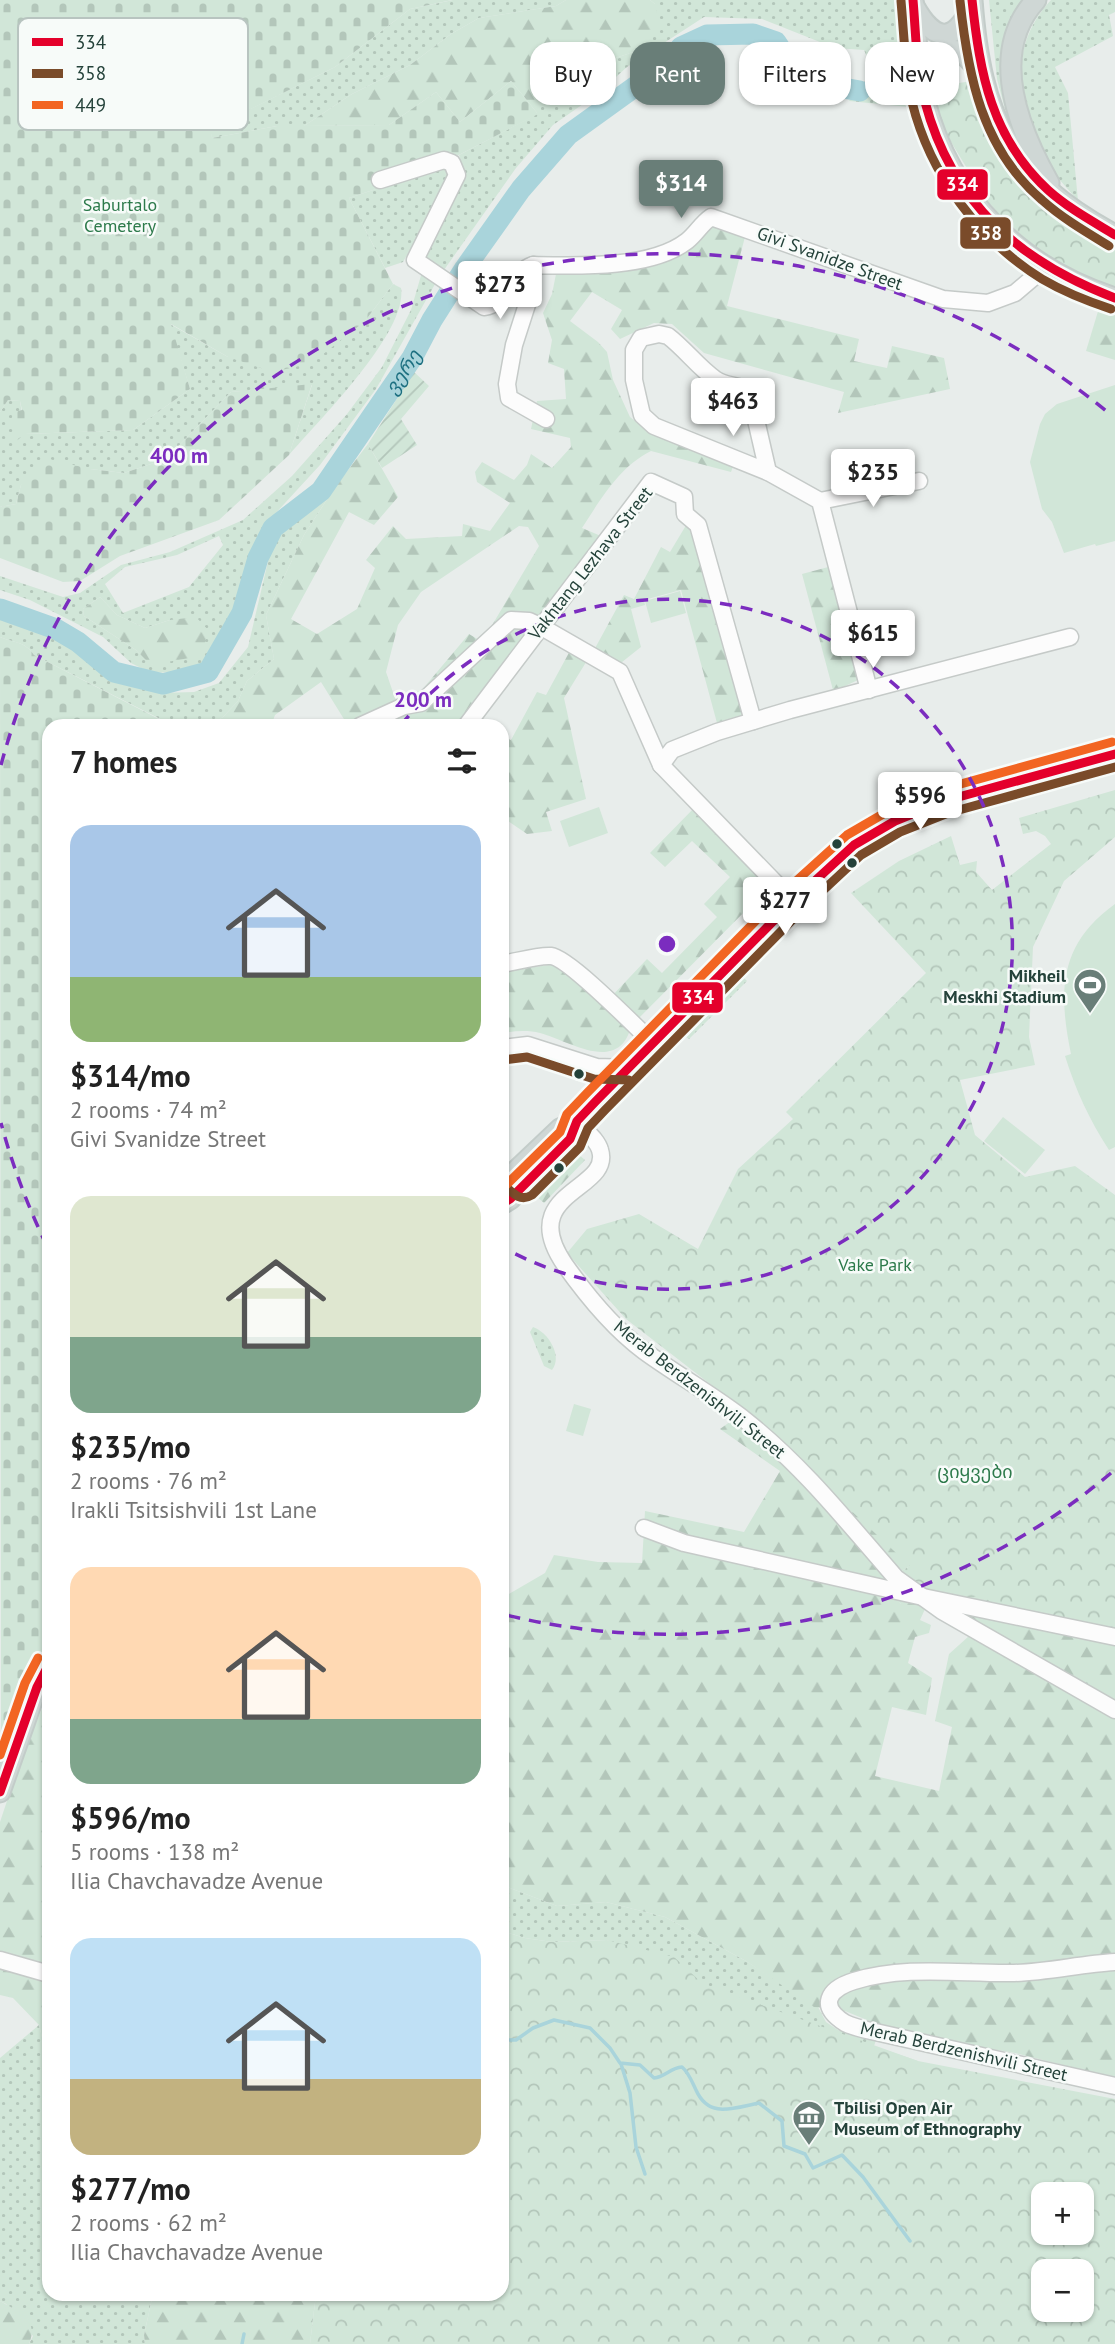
<!DOCTYPE html>
<meta charset="utf-8">
<style>
:root{--surface:#fff;--page:#f6f6f6;--text:#222;--muted:#767676;--accent:#697e78}
body{margin:0;font-family:"PT Sans","Noto Sans Georgian",sans-serif;background:var(--page);color:var(--text);height:100vh;display:flex;flex-direction:column;font-size:26px;white-space:nowrap}
*{box-sizing:border-box;margin:0}
p{font-size:23px;color:var(--muted)}
.icon{flex:none;width:38px;height:38px;fill:none;stroke:currentColor;stroke-width:2;stroke-linecap:round;stroke-linejoin:round}
.map{position:relative;flex:1;overflow:hidden}
.sheet{position:absolute;left:42px;top:719px;width:467px;height:1582px;display:flex;flex-direction:column;background:var(--surface);border-radius:21px;box-shadow:0 2px 5px #0004}
.sheet>*{flex:none}
.hud{position:absolute;left:530px;top:42px;width:480px;height:63px;display:flex;gap:14px}
.controls{position:absolute;left:1031px;top:2182px;display:grid;gap:14px}
.controls a{display:grid;place-items:center;width:63px;height:63px;border-radius:14px;background:var(--surface);box-shadow:0 2px 5px #0004;font-size:35px}
.price{position:absolute;translate:-50% -60px;padding:0 16px;border-radius:7px;background:#fff;color:#222;font-size:23px;line-height:46px;filter:drop-shadow(0 2px 4px #0008)}
.price::after{content:'';position:absolute;left:50%;top:42px;width:21px;height:16px;margin-left:-10px;background:inherit;clip-path:polygon(0 0,100% 0,50% 100%)}
.price.on{background:var(--accent);color:#fff}
ul{padding:0;list-style:none}
li{display:grid;align-content:center;gap:14px;height:371px;padding:0 28px}
li span{display:grid;place-items:center;height:217px;border-radius:21px;color:#555}
li>.icon{margin-inline-start:auto}
span .icon{width:126px;height:126px;fill:#fffc;stroke-width:1}
li b{font-size:30px}
h2{display:flex;justify-content:space-between;align-items:center;height:84px;padding:0 28px;font-size:30px}
.tag{padding:0 24px;border-radius:21px;background:var(--surface);box-shadow:0 2px 5px #0004;font-size:24px;line-height:63px}
.tag.on{background:var(--accent);color:#fff}
.map>svg:first-child{display:block}
.grass{fill:url(#grass-dots);fill-rule:evenodd}
.forest{fill:url(#forest-firs);fill-rule:evenodd}
.cemetery{fill:url(#cemetery-stones)}
.park{fill:url(#park-crowns);fill-rule:evenodd}
.garden{fill:url(#garden-furrows)}
.pitch{fill:#d1e6d8}
.lines{fill:none;stroke-linecap:round;stroke-linejoin:round}
.stream{stroke:#a9d4db;stroke-width:3.5}
.river{stroke:#a9d4db;stroke-width:21}
.minor-casing{stroke:#c5cac8;stroke-width:19}
.major-casing{stroke:#c3ccc9;stroke-width:23}
.minor{stroke:#fcfcfc;stroke-width:16}
.major{stroke:#cfd7d5;stroke-width:19}
.bus-1-casing{stroke:#f7fbf9;stroke-width:14}
.bus-2-casing{stroke:#f7fbf9;stroke-width:14}
.bus-3-casing{stroke:#f7fbf9;stroke-width:14}
.bus-1{stroke:#e4002b;stroke-width:9}
.bus-2{stroke:#7a4b2a;stroke-width:9}
.bus-3{stroke:#f26522;stroke-width:9}
.ring{fill:none;stroke:#7b2cbf;stroke-width:3.5;stroke-dasharray:12 9}
.bus-dot{fill:#24423a;stroke:#f7fbf9;stroke-width:2.5}
.labels{text-anchor:middle;dominant-baseline:central;stroke-width:5;stroke-linejoin:round;paint-order:stroke}
.park-label{font-size:18px;fill:#2d7a4b;stroke:#f7fbf9}
.street-label{font-size:18px;fill:#24423a;stroke:#f7fbf9}
.poi-label{font-size:18px;font-weight:bold;fill:#24423a;stroke:#f7fbf9;text-anchor:end}
.water-label{font-size:19px;font-style:italic;fill:#1c6f80;stroke:#f7fbf9}
.key{fill:#f7fbf9;stroke:#b8c4c0;stroke-width:2}
.key-label{font-size:19px;fill:#24423a}
.centre{fill:#7b2cbf;stroke:#f7fbf9;stroke-width:3.5}
.ring-label{font-size:21px;text-anchor:middle;font-weight:bold;fill:#7b2cbf;stroke:#f7fbf9;stroke-width:5;stroke-linejoin:round;paint-order:stroke}
.line-badge{stroke:#f7fbf9;stroke-width:2.5}
.badge-label{font-size:19px;text-anchor:middle;font-weight:bold;fill:#fff}
</style>
<div class="map">
<svg width="1115" height="2344" viewBox="0 0 1115 2344">
<defs>
<pattern id="grass-dots" width="8" height="8" patternUnits="userSpaceOnUse" patternTransform="scale(1.75)"><rect width="8" height="8" fill="#d1e6d8"/><path d="M2 2h.1M6 6h.1" fill="none" stroke="#b3c6ba" stroke-width="1.8" stroke-linecap="round"/></pattern>
<pattern id="forest-firs" width="22" height="20" patternUnits="userSpaceOnUse" patternTransform="scale(1.75)"><rect width="22" height="20" fill="#d1e6d8"/><path d="M5 1l3.5 6h-7zM16 11l3.5 6h-7z" fill="#b3c6ba"/></pattern>
<pattern id="cemetery-stones" width="16" height="16" patternUnits="userSpaceOnUse" patternTransform="scale(1.75)"><rect width="16" height="16" fill="#d1e6d8"/><path d="M2 7V4a2 2 0 0 1 4 0v3zM10 15v-3a2 2 0 0 1 4 0v3z" fill="#b3c6ba"/></pattern>
<pattern id="park-crowns" width="20" height="18" patternUnits="userSpaceOnUse" patternTransform="scale(1.75)"><rect width="20" height="18" fill="#d1e6d8"/><path d="M2 6a3 3 0 1 1 6 0M12 15a3 3 0 1 1 6 0" fill="none" stroke="#b3c6ba"/></pattern>
<pattern id="garden-furrows" width="10" height="10" patternUnits="userSpaceOnUse" patternTransform="scale(1.75)"><rect width="10" height="10" fill="#d1e6d8"/><path d="M-1 1l2-2M0 10L10 0M9 11l2-2" fill="none" stroke="#b3c6ba"/></pattern>
</defs>
<rect width="100%" height="100%" fill="#e8edeb"/>
<!-- grass -->
<g class="grass">
<polygon points="453,0 566,0 556,6 479,18 451,34 410,65 352,94 304,126 277,126 212,138 210,129 335,67 410,9"/>
<polygon points="650,0 896,0 909,107 849,101 873,71 864,50 835,48 762,19 704,17 627,67 596,95 553,125 516,168 444,270 421,258 464,174 459,155 537,114 542,88 598,64 642,49 655,4"/>
<polygon points="989,0 1029,0 1018,17 1024,152 1005,109 997,79"/>
<path d="M1051 0H1115V12L1109 15 1113 36 1055 67 1068 93 1078 201C1070 191 1061 182 1053 172 1047 164 1043 152 1039 142 1016 92 1011 43 1051 0Z"/>
<polygon points="443,163 448,173 449,181 403,262 385,268 349,198 424,173"/>
<path d="M422 272 439 277 376 389 320 465 262 528 239 608 221 644 202 667 178 672 151 673 131 663 103 637 30 600 0 590V576L63 597 80 593 121 565 170 552 243 520 292 476 347 414 382 367 411 310ZM219 536 223 545 189 587 123 613 105 584 125 567 177 555ZM100 597 117 615 145 628 170 620 152 665 136 650 84 616 83 609Z"/>
<path d="M393 284 401 288C408 332 319 420 289 455L312 385 231 392 166 459 124 473 90 469 21 485 16 504 0 507V412L8 400 20 401 25 434 133 430 190 389 170 324 228 357 365 321Z"/>
<path d="M335 487 304 535 266 615 274 659 247 681 238 701 223 717 211 725 174 726 34 655C25 641 14 643 0 637V617L27 625 75 647 109 676 159 693 194 692 219 683 248 647 269 557 281 533Z"/>
<polygon points="744,978 747,981 689,1039 686,1037"/>
<path d="M533 1327C548 1332 563 1356 552 1370L544 1366 530 1332Z"/>
<polygon points="502,1885 557,1906 606,1902 665,1917 746,1961 818,2007 826,2022 838,2030 876,2040 874,2046 918,2061 826,2062 607,1940 552,1942 525,1938 502,1931"/>
<polygon points="39,2025 49,2065 49,2294 153,2294 144,2335 145,2344 29,2344 33,2336 6,2304 0,2301 0,2058"/>
</g>
<!-- forest -->
<g class="forest">
<polygon points="566,0 650,0 655,4 660,27 642,49 598,64 543,88 538,114 511,81 460,122 436,92 389,125 304,126 352,94 410,65 451,34 479,18 556,6"/>
<path d="M706 224 746 233 727 306 859 339 854 361 887 368 892 346 944 358 950 389 838 413 844 392 704 353 672 324 654 323 620 339 611 329 622 310 592 292 570 321 598 342 607 352 613 380 630 417 644 428 734 464 731 472 651 451C619 467 601 499 582 528L608 539 540 623 514 617 430 693 413 698 410 693 421 691 469 634 479 640 488 632 539 546 528 527 519 526 421 592 398 625 386 672 396 701 347 724 321 682 275 715 271 726H192L211 725 223 717 238 701 247 681 274 659 266 615 304 535 335 487 368 444 398 497 374 525 349 512 291 619 317 634 357 609 375 568 366 560 393 526 406 539 462 536 463 524 490 531 510 503 477 482 475 472 482 462 514 480 527 465 531 454 552 468 571 447 570 438 531 429 537 401 566 399 564 369 548 363 552 340 543 313 552 294 557 269 649 265Z"/>
<polygon points="1099,308 1115,313 1115,360 1086,351"/>
<polygon points="691,517 749,713 717,723 681,590 644,600 645,605 631,609 641,647 617,666 593,652 624,595 634,599 661,547 670,552"/>
<polygon points="832,566 858,680 843,687 833,690 802,574"/>
<polygon points="100,597 117,615 145,628 170,620 196,617 209,631 200,656 151,665 136,650 84,616 83,609"/>
<polygon points="512,623 536,628 463,726 370,726 403,709"/>
<polygon points="571,649 588,659 564,698 586,799 546,812 552,831 527,834 502,817 502,736 511,740 537,692 546,695"/>
<polygon points="696,806 768,888 635,1022 610,998 647,959 662,973 717,917 704,904 730,877 692,841 665,867 650,853"/>
<path d="M555 964 564 966 630 1030C616 1073 569 1041 540 1033 528 1030 515 1031 502 1033V972Z"/>
<polygon points="578,1154 585,1160 544,1203 536,1196"/>
<path d="M729 1295 1115 1349V2078L1015 2053 951 2042 889 2029 845 2011 814 2007 746 1961 665 1917 606 1902 557 1906 502 1885V1764L509 1763 507 1695H502V1598L545 1573 554 1555 598 1562 642 1563 645 1511 744 1532 780 1471 720 1429 745 1411ZM910 1566 901 1604 883 1582ZM925 1609 969 1636 949 1654 935 1721 952 1727 939 1791 875 1776 892 1707 926 1715 932 1678 908 1663 915 1637 929 1633 931 1625 920 1620Z"/>
<polygon points="49,1691 49,1965 0,1951 0,1822 19,1765"/>
<polygon points="0,1966 49,1979 49,2065 39,2025 13,1998 0,1995"/>
<polygon points="153,2294 316,2294 310,2344 145,2344 144,2335"/>
<path d="M0 2301C17 2311 40 2319 29 2344H0Z"/>
</g>
<!-- cemetery -->
<g class="cemetery">
<polygon points="0,0 452,0 410,9 335,67 211,129 212,138 277,126 389,125 436,92 460,122 511,81 538,114 424,173 349,198 393,284 365,321 312,363 273,372 228,357 171,324 190,389 133,430 25,434 15,442 12,413 22,410 20,401 8,400 0,412"/>
<polygon points="312,384 289,455 219,520 120,556 80,581 63,582 0,558 0,507 16,504 21,485 49,459 90,469 124,473 166,459 231,392"/>
<path d="M0 637C14 643 25 641 34 655L159 719 153 726H49V1644L27 1682 1 1755Z"/>
</g>
<!-- park -->
<g class="park">
<path d="M972 81C983 143 1025 195 1076 230 1088 238 1102 243 1115 250V289L1069 272 1017 235 985 198 948 137 938 113 933 87Z"/>
<polygon points="1115,790 1115,837 1064,881 1033,947 1029,1037 1035,1065 960,1080 975,1135 1025,1177 1075,1166 1115,1195 1115,1643 1002,1610 982,1596 901,1604 883,1582 910,1566 745,1411 626,1319 567,1253 587,1229 639,1214 698,1249 738,1169 793,1119 786,1112 926,973 851,893 899,861 951,836 960,865 977,861 976,872 992,890 1051,844 1045,836 1036,831 1023,834 1019,818"/>
<path d="M502 1931 525 1938 552 1942 607 1940 674 1957 703 1984 918 2061 1115 2099V2344H310L316 2294H502ZM1043 2194H1082V2233H1043ZM1043 2272H1082V2310H1043Z"/>
</g>
<!-- garden -->
<polygon class="garden" points="414,372 429,386 401,419 417,445 382,468 368,444"/>
<!-- pitch -->
<g class="pitch">
<polygon points="1115,385 1115,541 1096,546 1095,544 1064,553 1052,522 1042,509 1030,462 1040,424 1045,414 1057,404"/>
<polygon points="680,591 686,613 651,623 645,601"/>
<polygon points="599,807 608,833 569,847 560,821"/>
<path d="M1115 904V1147L1109 1150C1089 1119 1076 1091 1065 1056L1071 1054C1058 991 1059 944 1115 904Z"/>
<polygon points="1003,1117 1045,1150 1025,1174 984,1141"/>
<polygon points="574,1404 591,1409 583,1436 566,1431"/>
</g>
<g class="lines">
<!-- stream -->
<g class="stream">
<path d="M502 2040H516L533 2028 554 2020 590 2028 610 2048 620 2063 640 2065 654 2078C665 2077 670 2068 682 2067 689 2073 692 2082 696 2090 709 2119 733 2108 759 2103L782 2121 784 2146 805 2154 813 2168 842 2155 863 2177 910 2241"/>
<polyline points="621,2064 630,2093 636,2147 645,2174"/>
<polyline points="242,2344 244,2334"/>
</g>
<!-- river -->
<path class="river" id="s1" d="M0 609 56 629 78 642 114 672 163 684 208 672 242 613 258 558 273 528 321 491 336 469 412 358 432 320 465 268 521 189 568 135 672 60 681 47 707 35 753 34 776 42 790 63 832 86 860 91"/>
<defs>
<g id="minor">
<path d="M380 180 444 160 452 163 457 175 415 260 484 307C506 305 511 272 533 265"/>
<path d="M659 334 668 336C685 349 698 367 715 379 727 388 741 383 750 394L768 472 654 426 642 415 634 380V350L641 338Z"/>
<path d="M546 419 509 398 507 384 514 345 532 289 533 265C577 266 651 269 687 241 696 234 701 224 711 217L943 299 988 303 1015 293 1035 276 1043 265"/>
<polyline points="768,472 820,501 869,690"/>
<polyline points="820,501 919,481"/>
<polyline points="360,726 404,706 421,703 511,620 529,621 540,626 620,672 661,765 793,901"/>
<polyline points="466,726 651,482 684,497 685,514 698,525 753,721"/>
<polyline points="661,765 672,750 717,732 790,710 1070,637"/>
<path d="M502 964C515 962 538 955 551 956 569 958 637 1028 654 1044"/>
<polyline points="502,1048 528,1045 597,1067 629,1068"/>
<path d="M577 1121C584 1130 597 1139 600 1150 613 1191 514 1191 565 1265 587 1296 613 1328 644 1351 677 1375 713 1395 745 1420 804 1467 847 1522 896 1578L942 1611 1115 1710"/>
<polyline points="644,1528 684,1543 923,1597 1115,1637"/>
<polyline points="0,1960 49,1974"/>
<path d="M1115 1962C1081 1964 1048 1972 1014 1973 961 1974 906 1965 854 1981 828 1989 818 2006 845 2023 853 2027 862 2029 871 2031L1115 2086"/>
</g>
<g id="major">
<path d="M913 0C916 34 917 68 925 102 951 199 1020 268 1115 298"/>
<path d="M972 0C981 118 1009 178 1115 235"/>
<path d="M1036 0C987 53 1019 130 1049 183"/>
<path d="M914 6C934 42 954 45 972 6"/>
<path d="M921 81C926 57 938 44 963 53L980 71"/>
<polyline points="502,1184 560,1129 577,1121 793,901 854,845 895,821 944,801 1115,754"/>
<polyline points="502,1204 510,1199 570,1139 577,1121"/>
<polyline points="0,1792 37,1687 49,1664"/>
</g>
</defs>
<!-- minor casing -->
<use href="#minor" class="minor-casing"/>
<!-- major casing -->
<use href="#major" class="major-casing"/>
<!-- minor -->
<use href="#minor" class="minor"/>
<!-- major -->
<use href="#major" class="major"/>
<defs>
<g id="bus-1">
<path d="M913 0C916 34 916 69 925 102 952 203 1020 262 1115 298"/>
<path d="M972 0C980 74 991 137 1048 190 1068 208 1092 221 1115 235"/>
<polyline points="502,1204 510,1199 570,1139 577,1121 596,1101 793,901 854,845 895,821 944,801 1115,754"/>
<polyline points="0,1792 37,1687 49,1664"/>
</g>
<g id="bus-2">
<path d="M901 1C904 35 905 69 912 102 930 175 979 240 1042 279 1064 292 1087 301 1111 309"/>
<path d="M960 1C968 76 982 149 1042 200 1062 218 1086 232 1109 246"/>
<polyline points="503,1060 527,1057 594,1079 629,1080"/>
<path d="M502 1183C511 1191 519 1203 532 1195L580 1147 588 1128 605 1110 802 910 861 855 900 832 948 813 1115 767"/>
</g>
<g id="bus-3">
<polyline points="502,1189 560,1132 567,1114 587,1093 784,892 847,835 890,810 939,790 1112,742"/>
<polyline points="0,1755 25,1683 38,1658"/>
</g>
</defs>
<!-- bus-1 casing -->
<use href="#bus-1" class="bus-1-casing"/>
<!-- bus-2 casing -->
<use href="#bus-2" class="bus-2-casing"/>
<!-- bus-3 casing -->
<use href="#bus-3" class="bus-3-casing"/>
<!-- bus-1 -->
<use href="#bus-1" class="bus-1"/>
<!-- bus-2 -->
<use href="#bus-2" class="bus-2"/>
<!-- bus-3 -->
<use href="#bus-3" class="bus-3"/>
</g>
<!-- distance rings -->
<g class="ring">
<path d="M401 725A345 345 0 1 1 502 1247"/>
<path d="M1111 1473A690 690 0 0 1 506 1615M47 1246A690 690 0 0 1 1 1123M1 765A690 690 0 0 1 1111 415"/>
</g>
<!-- icons -->
<defs>
<symbol id="stadium-pin" viewBox="-11 -11 22 30"><path d="M0 17L-7.5 6A9.5 9.5 0 1 1 7.5 6Z" fill="#697e78" stroke="#f7fbf9"/><path d="M0-5a6.5 5 0 1 0 0 10a6.5 5 0 1 0 0-10ZM-3.5-1.8h7v3.6h-7Z" fill="#fff"/></symbol>
<symbol id="museum-pin" viewBox="-11 -11 22 30"><path d="M0 17L-7.5 6A9.5 9.5 0 1 1 7.5 6Z" fill="#697e78" stroke="#f7fbf9"/><path d="M0-6L6-3V-2H-6V-3ZM-5-1h2V3h-2ZM-1-1h2V3h-2ZM3-1h2V3H3ZM-6 4H6V6H-6Z" fill="#fff"/></symbol>
</defs>
<g fill-rule="evenodd">
<use href="#stadium-pin" x="1071" y="966" width="38" height="52"/>
<use href="#museum-pin" x="790" y="2098" width="38" height="52"/>
</g>
<!-- markers -->
<g class="bus-dot">
<circle cx="837" cy="844" r="6"/>
<circle cx="852" cy="863" r="6"/>
<circle cx="579" cy="1074" r="6"/>
<circle cx="559" cy="1168" r="6"/>
</g>
<g class="labels">
<!-- park labels -->
<g class="park-label">
<text x="120" y="204">Saburtalo<tspan x="120" dy="21">Cemetery</tspan></text>
<text x="875" y="1264">Vake Park</text>
<text x="975" y="1471">ციყვები</text>
</g>
<!-- street labels -->
<g class="street-label">
<text transform="translate(830 258) rotate(20)">Givi Svanidze Street</text>
<text transform="translate(590 563) rotate(-52)">Vakhtang Lezhava Street</text>
<text transform="translate(700 1389) rotate(38)">Merab Berdzenishvili Street</text>
<text transform="translate(964 2051) rotate(13)">Merab Berdzenishvili Street</text>
</g>
<!-- poi labels -->
<g class="poi-label">
<text x="1066" y="975">Mikheil<tspan x="1066" dy="21">Meskhi Stadium</tspan></text>
<text x="834" y="2107" text-anchor="start">Tbilisi Open Air<tspan x="834" dy="21">Museum of Ethnography</tspan></text>
</g>
<!-- water labels -->
<g class="water-label">
<text stroke="none"><textPath href="#s1" startOffset="593">ვერე</textPath></text>
</g>
</g>
<!-- legend -->
<rect x="18" y="18" width="230" height="112" rx="10" class="key"/>
<rect x="32" y="38" width="31" height="8" fill="#e4002b"/>
<rect x="32" y="69" width="31" height="9" fill="#7a4b2a"/>
<rect x="32" y="101" width="31" height="8" fill="#f26522"/>
<g class="key-label">
<text x="75" y="49">334</text>
<text x="75" y="80">358</text>
<text x="75" y="112">449</text>
</g>
<circle cx="667" cy="944" r="10" class="centre"/>
<g class="ring-label">
<text x="179" y="463">400 m</text>
<text x="423" y="707">200 m</text>
</g>
<g class="line-badge">
<rect x="936" y="168" width="53" height="33" rx="7" fill="#e4002b"/>
<rect x="959" y="216" width="53" height="34" rx="7" fill="#7a4b2a"/>
<rect x="671" y="981" width="53" height="33" rx="7" fill="#e4002b"/>
</g>
<g class="badge-label">
<text x="962" y="191">334</text>
<text x="986" y="240">358</text>
<text x="698" y="1004">334</text>
</g>
</svg>
<div class="controls">
<a>+</a>
<a>−</a>
</div>
<b class="price on" style="left:681px;top:220px">$314</b>
<b class="price" style="left:500px;top:321px">$273</b>
<b class="price" style="left:733px;top:438px">$463</b>
<b class="price" style="left:873px;top:509px">$235</b>
<b class="price" style="left:873px;top:670px">$615</b>
<b class="price" style="left:920px;top:832px">$596</b>
<b class="price" style="left:785px;top:937px">$277</b>
<div class="hud">
<a class="tag">Buy</a>
<a class="tag on">Rent</a>
<a class="tag">Filters</a>
<a class="tag">New</a>
</div>
<section class="sheet">
<h2>7 homes<svg class="icon" aria-label="filters" viewBox="0 0 24 24"><path d="M4 7h16M4 17h16"/><circle cx="9" cy="7" r="2"/><circle cx="15" cy="17" r="2"/></svg></h2>
<ul>
<li><span style="background:linear-gradient(#a9c7e8 70%,#8fb573 0)"><svg class="icon" aria-label="home" viewBox="0 0 24 24"><path d="M3 11l9-7 9 7M6 9v11h12V9"/></svg></span><div><b>$314/mo</b><p>2 rooms · 74 m²</p><p>Givi Svanidze Street</p></div></li>
<li><span style="background:linear-gradient(#dfe7d0 65%,#7fa58c 0)"><svg class="icon" aria-label="home" viewBox="0 0 24 24"><path d="M3 11l9-7 9 7M6 9v11h12V9"/></svg></span><div><b>$235/mo</b><p>2 rooms · 76 m²</p><p>Irakli Tsitsishvili 1st Lane</p></div></li>
<li><span style="background:linear-gradient(#ffd9b3 70%,#7fa58c 0)"><svg class="icon" aria-label="home" viewBox="0 0 24 24"><path d="M3 11l9-7 9 7M6 9v11h12V9"/></svg></span><div><b>$596/mo</b><p>5 rooms · 138 m²</p><p>Ilia Chavchavadze Avenue</p></div></li>
<li><span style="background:linear-gradient(#bfe0f5 65%,#c2b280 0)"><svg class="icon" aria-label="home" viewBox="0 0 24 24"><path d="M3 11l9-7 9 7M6 9v11h12V9"/></svg></span><div><b>$277/mo</b><p>2 rooms · 62 m²</p><p>Ilia Chavchavadze Avenue</p></div></li>
</ul>
</section>
</div>
